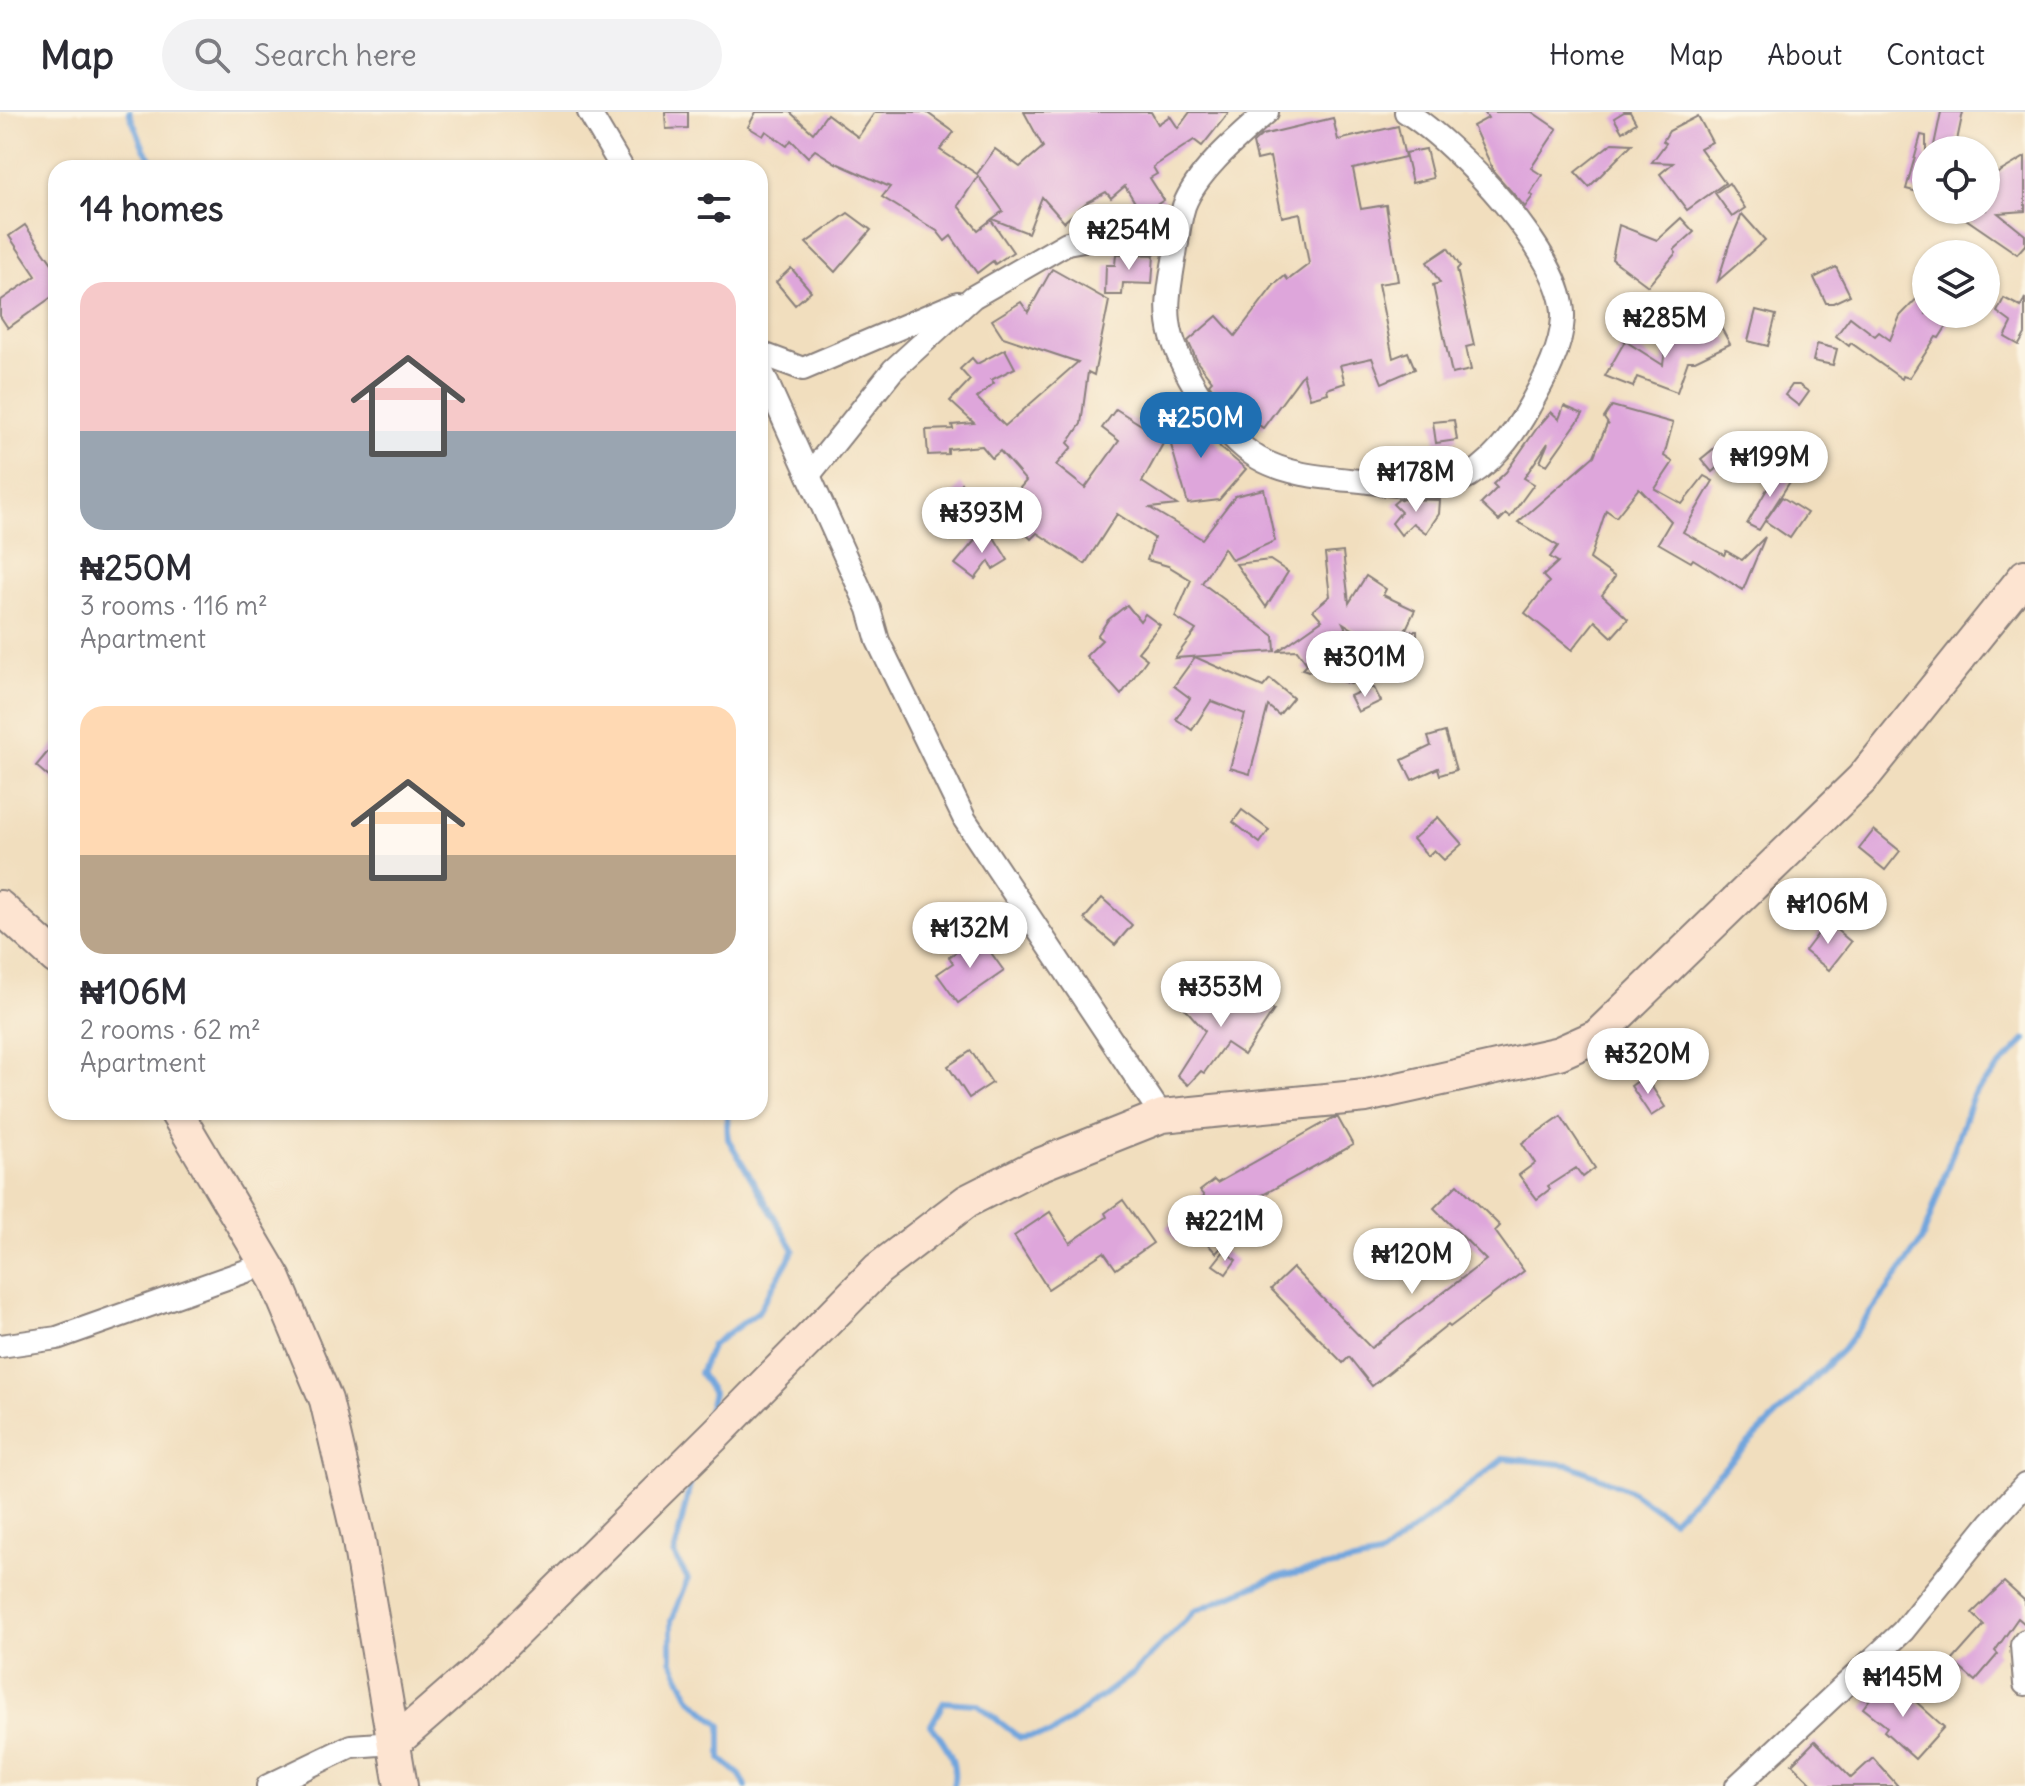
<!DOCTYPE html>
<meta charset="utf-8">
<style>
:root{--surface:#fff;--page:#f2f2f3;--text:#2b2b33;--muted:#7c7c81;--line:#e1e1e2;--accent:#1f6fb2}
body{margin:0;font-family:Delius,sans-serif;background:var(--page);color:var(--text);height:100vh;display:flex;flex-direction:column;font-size:30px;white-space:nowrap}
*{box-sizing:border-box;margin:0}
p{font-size:26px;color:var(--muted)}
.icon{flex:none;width:44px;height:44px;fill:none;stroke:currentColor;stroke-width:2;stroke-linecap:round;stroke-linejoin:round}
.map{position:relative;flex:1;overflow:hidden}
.details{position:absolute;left:48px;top:48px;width:720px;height:960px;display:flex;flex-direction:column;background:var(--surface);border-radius:24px;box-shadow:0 2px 6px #0004}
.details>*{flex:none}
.tools{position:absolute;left:1912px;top:24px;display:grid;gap:16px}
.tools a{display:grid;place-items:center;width:88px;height:88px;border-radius:50%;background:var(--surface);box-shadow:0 2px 6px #0004;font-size:40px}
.price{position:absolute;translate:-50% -68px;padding:0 18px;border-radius:28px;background:#fff;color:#222;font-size:26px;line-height:52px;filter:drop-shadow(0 2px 4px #0008)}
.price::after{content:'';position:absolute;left:50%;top:48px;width:24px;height:18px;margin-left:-12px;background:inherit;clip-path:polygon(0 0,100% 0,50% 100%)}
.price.selected{background:var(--accent);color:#fff}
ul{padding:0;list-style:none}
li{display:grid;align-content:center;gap:16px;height:424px;padding:0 32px}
li span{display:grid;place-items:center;height:248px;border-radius:24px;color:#555}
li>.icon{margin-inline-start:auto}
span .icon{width:144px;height:144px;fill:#fffc;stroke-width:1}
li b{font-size:34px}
h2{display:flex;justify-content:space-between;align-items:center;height:96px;padding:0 32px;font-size:34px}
header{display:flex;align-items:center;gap:48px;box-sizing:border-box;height:112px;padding:0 40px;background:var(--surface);border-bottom:2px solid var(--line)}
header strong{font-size:38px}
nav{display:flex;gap:44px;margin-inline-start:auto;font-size:28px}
.search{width:560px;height:72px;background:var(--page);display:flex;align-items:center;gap:20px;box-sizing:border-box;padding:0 28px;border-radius:44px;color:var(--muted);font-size:30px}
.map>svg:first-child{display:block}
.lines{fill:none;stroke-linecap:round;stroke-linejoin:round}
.stream{stroke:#71a5dd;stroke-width:6}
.building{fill:#dea6db}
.street-casing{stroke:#8a807c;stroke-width:26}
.secondary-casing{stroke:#8a807c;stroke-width:36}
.street{stroke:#fff;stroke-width:22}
.secondary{stroke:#fde4d1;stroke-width:32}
</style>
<header>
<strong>Map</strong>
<div class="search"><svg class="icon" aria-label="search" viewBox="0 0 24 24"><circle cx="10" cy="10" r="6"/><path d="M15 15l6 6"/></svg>Search here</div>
<nav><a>Home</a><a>Map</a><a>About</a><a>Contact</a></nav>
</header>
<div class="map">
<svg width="2025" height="1674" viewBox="0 0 2025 1674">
<rect width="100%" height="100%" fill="#fcf5e5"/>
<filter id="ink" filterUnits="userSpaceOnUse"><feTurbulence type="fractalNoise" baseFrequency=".0125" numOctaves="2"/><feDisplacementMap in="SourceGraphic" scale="16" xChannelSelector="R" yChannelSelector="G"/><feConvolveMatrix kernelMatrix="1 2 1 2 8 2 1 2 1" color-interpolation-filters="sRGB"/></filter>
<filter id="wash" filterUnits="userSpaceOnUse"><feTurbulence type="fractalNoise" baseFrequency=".006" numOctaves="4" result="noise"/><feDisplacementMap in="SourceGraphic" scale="32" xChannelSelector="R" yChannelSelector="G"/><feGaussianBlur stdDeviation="1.8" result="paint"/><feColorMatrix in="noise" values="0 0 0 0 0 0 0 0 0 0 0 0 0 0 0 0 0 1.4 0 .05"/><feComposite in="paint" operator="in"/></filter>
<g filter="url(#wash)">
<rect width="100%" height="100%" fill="#f1debe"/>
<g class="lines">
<!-- stream -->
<g class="stream">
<polyline points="129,0 144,37 158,56"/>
<polyline points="703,1318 713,1281 700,1261 712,1233 758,1200 794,1138 728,1027 727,1000"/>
<polyline points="692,1364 674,1443 688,1467 671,1509 671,1548 691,1587 721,1613 721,1647 740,1663 746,1674"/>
<path d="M953 1674C959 1650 945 1631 931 1613L944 1590 977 1592 1020 1626 1051 1622 1133 1561 1195 1499 1273 1466 1379 1445 1504 1346 1570 1353 1628 1377 1672 1408 1843 1237 1888 1177 1922 1128 1973 983 2025 928"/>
</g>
</g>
<g id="blocks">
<!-- building -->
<g class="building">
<polygon points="665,0 688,0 688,16 666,17"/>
<polygon points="756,0 790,0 813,21 827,2 858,25 875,0 926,0 954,20 940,38 977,62 995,37 1020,55 1043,35 1024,0 1151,0 1158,12 1170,4 1178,16 1190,0 1229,0 1202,34 1194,28 1153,55 1157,62 1150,66 1164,88 1142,102 1125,74 1111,86 1106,80 1087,90 1064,110 1042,85 1028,121 992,107 1003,99 978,64 958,94 978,118 991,108 1013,140 995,152 993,149 977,161 951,124 945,129 937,119 882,85 890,75 836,51 815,38 808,45 791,28 787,34 766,19 763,24 748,15"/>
<polygon points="1484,0 1532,0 1557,17 1531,56 1542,63 1530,82 1533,84 1525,95 1494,60 1473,14 1488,6"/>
<polygon points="1624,0 1630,0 1636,11 1622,20 1614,6"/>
<polygon points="1941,0 1963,0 1955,38 1933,38"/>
<polygon points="1698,4 1712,30 1700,36 1725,71 1687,98 1660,62 1673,51 1652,50 1666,31 1663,29 1669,19"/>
<polygon points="1333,6 1338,28 1398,14 1405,45 1353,57 1361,97 1386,93 1398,169 1378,172 1393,246 1408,240 1415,257 1382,271 1372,246 1340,253 1345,271 1327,277 1328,281 1310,286 1303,262 1263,316 1222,286 1220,288 1209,272 1212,269 1198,251 1188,229 1217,204 1235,224 1274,173 1285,164 1288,168 1309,152 1300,101 1282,105 1270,45 1257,48 1253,31 1262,23"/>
<polygon points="1921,23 1926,24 1926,66 1922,81 1906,77"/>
<polygon points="1612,31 1632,32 1589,75 1575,60"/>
<polygon points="1426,37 1433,66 1412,71 1405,41"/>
<polygon points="2025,45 2025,99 1998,101 2025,123 2025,133 2017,142 1966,107 1973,98 1986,98 1986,68"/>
<polygon points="1729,71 1745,96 1732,105 1715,81"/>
<polygon points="848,101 871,118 835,160 806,131"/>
<polygon points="1742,102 1765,128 1718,169 1730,130"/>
<polygon points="1681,106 1694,120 1674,138 1676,141 1648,174 1612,147 1619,113 1657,128"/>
<polygon points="25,113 56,157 56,182 8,216 0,204 0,189 36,164 9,124"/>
<polygon points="1448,136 1460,154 1457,157 1474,233 1466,235 1471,258 1452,262 1433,173 1440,171 1427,150"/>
<polygon points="1116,142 1154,143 1152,172 1123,171 1122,183 1105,183 1106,153 1115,153"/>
<polygon points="1836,155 1850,183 1833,191 1826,191 1814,166"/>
<polygon points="791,156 811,179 795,193 776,170"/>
<polygon points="1052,157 1109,189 1094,263 1088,260 1081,312 1068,331 1072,335 1056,353 1085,376 1119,329 1102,316 1116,297 1165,328 1142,370 1177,393 1150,396 1202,427 1235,384 1264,377 1275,429 1232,448 1224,436 1202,471 1274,524 1275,539 1175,546 1196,518 1175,505 1191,468 1168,454 1147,448 1154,426 1117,402 1085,452 1037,421 1031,427 1001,398 1026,369 1000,339 992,346 982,334 948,337 948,342 928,343 926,318 953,317 952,313 974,311 950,289 970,268 960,257 972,246 977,252 1005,237 1015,256 991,268 994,271 977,286 1005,314 1078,250 1003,225 992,208 1021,190 1028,200"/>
<polygon points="1926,177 1926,202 1933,202 1948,212 1939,226 1936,225 1909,266 1903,264 1902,267 1851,231 1849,234 1836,224 1850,205 1875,224 1879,220 1890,228 1900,204"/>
<polygon points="2004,186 2021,195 2025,186 2025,222 2019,233 2005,225 2012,211 1997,200"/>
<polygon points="1756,198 1776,203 1768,234 1748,229"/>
<polygon points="1719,212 1730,232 1695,249 1688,249 1677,280 1637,265 1633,275 1605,264 1625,229 1663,253 1666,229 1683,230"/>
<polygon points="1817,232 1837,237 1833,253 1813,249"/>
<polygon points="1792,273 1799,273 1809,280 1799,294 1785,283"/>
<polygon points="1189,292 1221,336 1246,357 1219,388 1188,392 1167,319"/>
<polygon points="1564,294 1583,302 1547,353 1540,350 1548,331 1524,366 1534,372 1510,405 1506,402 1499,409 1481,392 1497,376 1493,372 1506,360 1537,316 1551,300 1559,307"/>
<polygon points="1612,294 1673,311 1664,344 1673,350 1655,377 1682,392 1704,364 1713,369 1683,420 1724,443 1726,439 1742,448 1765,425 1743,478 1693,447 1691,450 1658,431 1671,409 1639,376 1616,405 1606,398 1590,447 1615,465 1602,483 1628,507 1612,525 1595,509 1572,538 1525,501 1549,470 1543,464 1558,450 1550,445 1558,434 1518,410 1594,344 1607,312 1609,313 1604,306"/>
<polygon points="1454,308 1457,328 1436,331 1433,310"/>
<polygon points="1717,334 1727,347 1712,360 1701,347"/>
<polygon points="1779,356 1793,365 1759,418 1747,412"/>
<polygon points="961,371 971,387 957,408 942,397"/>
<polygon points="1782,385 1807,401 1790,426 1765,409"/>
<polygon points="1399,387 1440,388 1439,402 1426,421 1413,411 1401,423 1392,411 1401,400 1393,392"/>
<polygon points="987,414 1008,448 993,457 989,449 975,467 955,452"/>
<polygon points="1343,440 1349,491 1366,464 1386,477 1383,483 1415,498 1405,519 1417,519 1417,558 1343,511 1360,545 1351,572 1302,557 1307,552 1297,538 1278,539 1322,508 1313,498 1330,484 1325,442"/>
<polygon points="1270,448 1288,460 1266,495 1236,452"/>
<polygon points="1127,493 1140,509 1145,502 1160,513 1138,540 1147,547 1121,583 1086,544 1102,528 1097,524 1108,508"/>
<polygon points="1195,545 1263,575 1270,567 1293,586 1279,603 1268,594 1250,662 1230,656 1245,602 1211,589 1192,618 1176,607 1190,586 1174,574"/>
<polygon points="1368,576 1374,576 1381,589 1358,600 1350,584"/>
<polygon points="1445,620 1456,658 1440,663 1438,656 1412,668 1402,648 1431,634 1428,625"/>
<polygon points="56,630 56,671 36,654"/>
<polygon points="1242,698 1269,718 1260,731 1233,710"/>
<polygon points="1438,705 1462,732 1444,748 1434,738 1428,744 1413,727"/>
<polygon points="1874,718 1900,739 1885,758 1859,737"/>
<polygon points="1102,786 1132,813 1115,833 1084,807"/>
<polygon points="1827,810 1851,830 1829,858 1805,839"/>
<polygon points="979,824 1004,859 958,891 937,862 953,851 949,845"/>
<polygon points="1204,871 1222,892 1225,887 1244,900 1255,884 1274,898 1244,943 1226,931 1204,961 1201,959 1188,973 1177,963 1205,919 1181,892"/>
<polygon points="971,939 992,971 969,986 948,954"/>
<polygon points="1645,964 1665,995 1651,1004 1631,974"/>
<polygon points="1561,1004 1595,1056 1583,1065 1576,1056 1548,1074 1550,1077 1537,1087 1519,1063 1535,1051 1522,1031"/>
<polygon points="1333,1006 1338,1006 1353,1033 1239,1096 1249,1105 1216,1141 1193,1116 1176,1129 1166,1116 1204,1084 1200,1079 1214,1068 1217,1071"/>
<polygon points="1458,1072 1500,1114 1495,1119 1524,1159 1450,1215 1448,1213 1372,1274 1349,1245 1343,1251 1271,1177 1293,1156 1371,1236 1486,1148 1434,1096"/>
<polygon points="1123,1088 1153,1131 1116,1157 1104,1140 1048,1177 1014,1124 1050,1100 1070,1131 1107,1105 1105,1101"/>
<polygon points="1224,1139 1236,1148 1226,1162 1213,1153"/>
<polygon points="2004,1470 2025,1489 2025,1512 2018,1506 1995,1539 1998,1542 1975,1569 1952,1549 1984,1513 1972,1501"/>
<polygon points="1885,1567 1913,1587 1944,1615 1915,1647 1884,1619 1887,1615 1863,1596"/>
<polygon points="1815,1629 1851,1666 1873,1646 1898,1674 1814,1674 1792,1652"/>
</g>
</g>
</g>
<g filter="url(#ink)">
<use href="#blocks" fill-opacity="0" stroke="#8a807c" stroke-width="2"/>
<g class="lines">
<defs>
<g id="street">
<polyline points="589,0 622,56"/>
<path d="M1267 0C1240 24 1197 59 1184 94 1178 113 1177 134 1173 154 1169 178 1165 200 1172 225 1184 265 1222 324 1258 346 1290 365 1334 366 1369 370 1395 373 1435 379 1459 369 1489 356 1514 323 1529 295 1544 268 1561 239 1563 206 1566 145 1456 31 1406 0"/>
<polyline points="760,241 803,257 958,191"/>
<polyline points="760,255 869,497 878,529 965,708 1162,1004"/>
<polyline points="809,363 893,258 973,185 1067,131 1089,127 1177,130"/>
<polyline points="0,1234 57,1226 266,1152"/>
<polyline points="2025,1529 2022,1533 2025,1572"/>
<polyline points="268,1674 351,1634 394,1631"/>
<polyline points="1737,1674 1903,1519 1991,1410 2025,1373"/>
</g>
<g id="secondary">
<polyline points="0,795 56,846"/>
<polyline points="176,1000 275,1167 326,1288 358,1424 401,1674"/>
<polyline points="394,1631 474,1561 717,1321 878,1157 967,1089 1034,1055 1162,1004 1366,984 1559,941 1597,924 1862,667 2025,464"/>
</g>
</defs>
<!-- street casing -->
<use href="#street" class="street-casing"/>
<!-- secondary casing -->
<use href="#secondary" class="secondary-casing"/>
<!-- street -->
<use href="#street" class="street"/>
<!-- secondary -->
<use href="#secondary" class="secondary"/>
</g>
</g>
</svg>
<div class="tools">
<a><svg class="icon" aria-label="locate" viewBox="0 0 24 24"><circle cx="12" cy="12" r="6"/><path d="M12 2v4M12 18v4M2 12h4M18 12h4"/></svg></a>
<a><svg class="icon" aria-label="layers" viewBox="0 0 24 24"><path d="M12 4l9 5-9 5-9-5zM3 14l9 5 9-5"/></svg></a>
</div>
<b class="price" style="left:1129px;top:160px">₦254M</b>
<b class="price" style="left:1665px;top:248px">₦285M</b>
<b class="price selected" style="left:1201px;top:348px">₦250M</b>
<b class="price" style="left:1770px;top:387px">₦199M</b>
<b class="price" style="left:1416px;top:402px">₦178M</b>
<b class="price" style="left:982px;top:443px">₦393M</b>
<b class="price" style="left:1365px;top:587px">₦301M</b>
<b class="price" style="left:1828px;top:834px">₦106M</b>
<b class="price" style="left:970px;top:858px">₦132M</b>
<b class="price" style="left:1221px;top:917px">₦353M</b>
<b class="price" style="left:1648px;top:984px">₦320M</b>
<b class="price" style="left:1225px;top:1151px">₦221M</b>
<b class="price" style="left:1412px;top:1184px">₦120M</b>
<b class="price" style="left:1903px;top:1607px">₦145M</b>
<section class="details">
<h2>14 homes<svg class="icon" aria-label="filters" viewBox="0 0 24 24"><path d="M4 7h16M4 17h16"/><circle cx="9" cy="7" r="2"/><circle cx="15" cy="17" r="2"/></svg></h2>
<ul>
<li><span style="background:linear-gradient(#f6c9c9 60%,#9aa5b1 0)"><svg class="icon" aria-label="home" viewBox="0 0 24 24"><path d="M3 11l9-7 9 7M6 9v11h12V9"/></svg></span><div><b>₦250M</b><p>3 rooms · 116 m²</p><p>Apartment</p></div></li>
<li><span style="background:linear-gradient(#ffd9b3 60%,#b9a48a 0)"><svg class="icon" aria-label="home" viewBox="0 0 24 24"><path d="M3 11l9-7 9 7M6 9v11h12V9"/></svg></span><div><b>₦106M</b><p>2 rooms · 62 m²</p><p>Apartment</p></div></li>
</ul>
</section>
</div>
